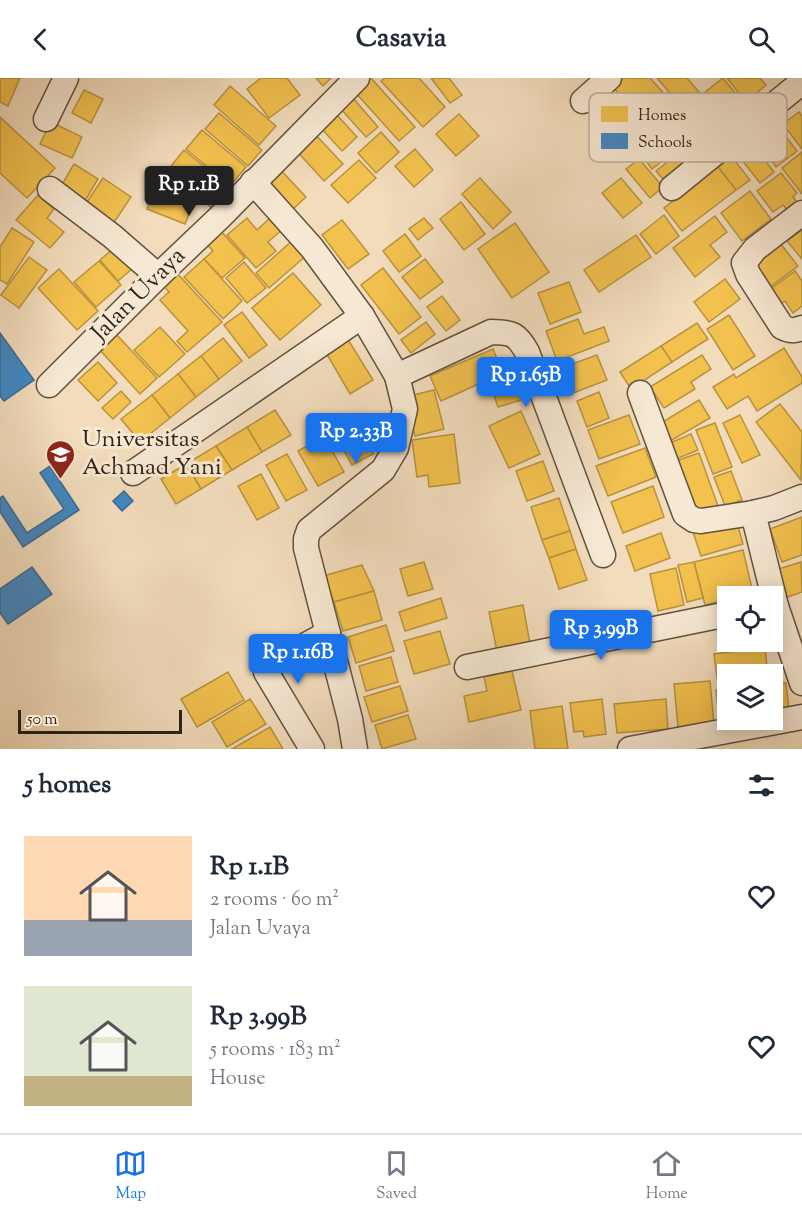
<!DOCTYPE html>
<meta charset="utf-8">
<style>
:root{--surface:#fff;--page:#f6f6f7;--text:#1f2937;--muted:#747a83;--line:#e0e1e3;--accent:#1a73e8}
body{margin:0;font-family:"Sorts Mill Goudy",serif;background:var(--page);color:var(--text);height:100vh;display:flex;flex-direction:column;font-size:22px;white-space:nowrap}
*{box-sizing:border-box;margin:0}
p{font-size:20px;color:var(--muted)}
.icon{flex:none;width:33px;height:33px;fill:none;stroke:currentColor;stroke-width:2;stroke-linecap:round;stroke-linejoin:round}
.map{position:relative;height:671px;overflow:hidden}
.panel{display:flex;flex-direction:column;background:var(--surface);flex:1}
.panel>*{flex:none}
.fabs{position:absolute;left:717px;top:508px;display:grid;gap:12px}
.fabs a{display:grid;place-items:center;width:66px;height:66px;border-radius:0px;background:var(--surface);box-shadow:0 3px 15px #0003;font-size:30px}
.scale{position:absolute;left:18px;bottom:15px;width:164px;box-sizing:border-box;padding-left:6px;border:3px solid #2f2416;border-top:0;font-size:16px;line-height:21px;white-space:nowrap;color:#2f2416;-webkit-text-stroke:4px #f7e8d3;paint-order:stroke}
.price{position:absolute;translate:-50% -51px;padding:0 14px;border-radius:6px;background:var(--accent);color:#fff;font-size:20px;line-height:39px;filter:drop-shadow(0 2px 3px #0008)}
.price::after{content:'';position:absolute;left:50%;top:36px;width:18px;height:14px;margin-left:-9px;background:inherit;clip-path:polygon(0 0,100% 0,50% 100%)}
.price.current{background:#222;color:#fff}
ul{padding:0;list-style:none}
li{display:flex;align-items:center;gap:18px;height:150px;padding:0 24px}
li span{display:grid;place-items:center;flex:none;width:168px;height:120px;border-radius:0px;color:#555}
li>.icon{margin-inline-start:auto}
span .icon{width:72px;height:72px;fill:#fffc;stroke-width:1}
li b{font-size:26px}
h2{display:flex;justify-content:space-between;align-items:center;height:72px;padding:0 24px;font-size:26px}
header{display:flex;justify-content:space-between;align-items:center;height:78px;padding:0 24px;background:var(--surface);font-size:27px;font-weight:700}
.dock{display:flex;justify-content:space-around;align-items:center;height:84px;border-top:2px solid var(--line);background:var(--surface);font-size:16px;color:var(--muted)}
.dock a{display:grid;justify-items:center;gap:3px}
.dock .current{color:var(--accent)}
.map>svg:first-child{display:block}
.homes{fill:#f2c14e;stroke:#b8923d;stroke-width:1.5}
.schools{fill:#3f88c5;stroke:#3a6a90;stroke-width:1.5}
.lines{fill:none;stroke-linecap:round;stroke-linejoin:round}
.street-casing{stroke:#605240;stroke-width:27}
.street{stroke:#f7e8d3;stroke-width:24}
.labels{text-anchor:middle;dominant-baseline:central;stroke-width:6;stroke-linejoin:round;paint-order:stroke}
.street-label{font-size:24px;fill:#2f2416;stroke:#f7e8d3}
.poi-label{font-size:24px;fill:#2f2416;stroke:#f7e8d3;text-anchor:start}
.key{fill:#f7e8d3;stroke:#bbad9a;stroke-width:1.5}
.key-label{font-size:16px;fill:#2f2416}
</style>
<header><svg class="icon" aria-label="back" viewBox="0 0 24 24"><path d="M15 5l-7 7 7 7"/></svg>Casavia<svg class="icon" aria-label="search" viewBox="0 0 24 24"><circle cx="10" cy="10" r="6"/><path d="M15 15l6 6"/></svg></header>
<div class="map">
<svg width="802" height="671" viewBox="0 0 802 671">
<rect width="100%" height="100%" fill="#f2dcbc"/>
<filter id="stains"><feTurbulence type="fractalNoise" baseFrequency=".00333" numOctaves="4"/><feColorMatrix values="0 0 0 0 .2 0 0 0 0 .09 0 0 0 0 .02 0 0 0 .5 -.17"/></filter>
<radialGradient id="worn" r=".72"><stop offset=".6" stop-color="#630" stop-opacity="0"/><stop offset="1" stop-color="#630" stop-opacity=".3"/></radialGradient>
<!-- homes -->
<g class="homes">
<polygon points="0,0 20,0 8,28 0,24"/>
<polygon points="261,0 287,0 300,17 269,40 247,11"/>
<polygon points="316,0 331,0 323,8"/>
<polygon points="371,0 415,49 399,63 355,14"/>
<polygon points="385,0 419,0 445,29 423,49 381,3"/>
<polygon points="431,0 449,0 462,17 450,25"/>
<polygon points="621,0 650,0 678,31 652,54 612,8"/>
<polygon points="657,0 687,0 699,14 682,29"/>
<polygon points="723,0 753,37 730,55 700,18"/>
<polygon points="727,0 760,0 766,7 746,24"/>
<polygon points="230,8 276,48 259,67 214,27"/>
<polygon points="84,12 103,21 91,45 72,35"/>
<polygon points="353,20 378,49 366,59 341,31"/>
<polygon points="799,34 802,38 802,71 783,46"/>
<polygon points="219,35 262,72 248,88 205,51"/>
<polygon points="459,36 479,58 456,78 436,56"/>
<polygon points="337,37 357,59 342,73 321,50"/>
<polygon points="0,39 55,90 27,120 0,95"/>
<polygon points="774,43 797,73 776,89 753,59"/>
<polygon points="51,44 82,59 72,80 40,66"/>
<polygon points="202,52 246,89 230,108 186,71"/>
<polygon points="311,52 343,86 324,103 293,69"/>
<polygon points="381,54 399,74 376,95 358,75"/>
<polygon points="701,57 714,73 670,109 656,93"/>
<polygon points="658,59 672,75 652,91 639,74"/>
<polygon points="752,65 774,94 760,105 737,76"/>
<polygon points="415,71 433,92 414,109 395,88"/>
<polygon points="184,72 230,110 212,130 167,93"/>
<polygon points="802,74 802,116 782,90"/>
<polygon points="732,79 750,102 736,112 718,89"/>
<polygon points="639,81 663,109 650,120 626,91"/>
<polygon points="359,82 376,100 348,125 331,107"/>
<polygon points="74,86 98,101 82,128 58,113"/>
<polygon points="277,88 306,119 291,133 262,102"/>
<polygon points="718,89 736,112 682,153 664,130"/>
<polygon points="781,95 797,115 793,119 799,127 789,134 783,127 773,134 757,113"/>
<polygon points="103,100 131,119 113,146 85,127"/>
<polygon points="480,100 511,134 493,151 462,116"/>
<polygon points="621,100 642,125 623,140 602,115"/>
<polygon points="157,107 195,122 185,146 147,131"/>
<polygon points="750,113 771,141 742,163 721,135"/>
<polygon points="38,117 54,131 47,140 64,154 50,170 16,142"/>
<polygon points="461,124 485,156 464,172 440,141"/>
<polygon points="664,137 679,158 656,176 640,156"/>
<polygon points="272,138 283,151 268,164 276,173 256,190 227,157 247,140 257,152"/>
<polygon points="715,138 727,154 710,167 720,179 695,199 673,170"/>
<polygon points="424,140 433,150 418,162 409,151"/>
<polygon points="342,142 369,176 348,191 322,157"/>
<polygon points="515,145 549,194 512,220 478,171"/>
<polygon points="12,150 34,164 7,206 0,202 0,169"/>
<polygon points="219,151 245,180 222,200 204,181 213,173 205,164"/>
<polygon points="802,152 802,181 787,163"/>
<polygon points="405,156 421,178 399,194 383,173"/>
<polygon points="636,157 651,179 599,214 584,192"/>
<polygon points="294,161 307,177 269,210 256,195"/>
<polygon points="780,165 798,188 770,209 752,186"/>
<polygon points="115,169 133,190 118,203 100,182"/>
<polygon points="29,179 47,192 19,230 1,217"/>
<polygon points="204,181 242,223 223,241 184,199"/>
<polygon points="425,181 443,204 420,221 402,199"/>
<polygon points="99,183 121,207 96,229 74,204"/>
<polygon points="244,184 266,210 247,225 226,200"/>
<polygon points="383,190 421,239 399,256 361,207"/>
<polygon points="59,191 98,233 77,252 38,210"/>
<polygon points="175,193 222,244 187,274 177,263 188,253 160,222 169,214 162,206"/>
<polygon points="795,193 802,203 802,228 793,235 785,223 776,230 765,215"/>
<polygon points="293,195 321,227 280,262 252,230"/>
<polygon points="725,201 740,221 709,244 694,224"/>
<polygon points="569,204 581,234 550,246 538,215"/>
<polygon points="442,218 460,242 446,253 427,229"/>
<polygon points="242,234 267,267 249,280 224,247"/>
<polygon points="729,237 755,278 733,292 707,251"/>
<polygon points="578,241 584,256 604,249 609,263 557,283 546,253"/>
<polygon points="426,244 435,256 411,275 401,262"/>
<polygon points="697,245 708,261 672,284 661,268"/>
<polygon points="160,249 185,276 159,299 134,272"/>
<polygon points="115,255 157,300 140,316 98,270"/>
<polygon points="223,260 242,283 219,301 201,278"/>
<polygon points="347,260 373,302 350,316 325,273"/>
<polygon points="661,268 672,284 631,311 620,294"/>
<polygon points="784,270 802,299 802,305 757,333 748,318 727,331 713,309 734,296 736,300"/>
<polygon points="493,271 503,295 441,323 430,298"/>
<polygon points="597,277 607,302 573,315 564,289"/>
<polygon points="702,277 711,291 691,304 695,311 664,330 650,309"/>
<polygon points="201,278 219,301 196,319 178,296"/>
<polygon points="98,284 117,305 98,323 78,302"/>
<polygon points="178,296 196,319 170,340 152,317"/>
<polygon points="516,306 521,322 498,329 493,314"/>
<polygon points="434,312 444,351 415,358 405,319"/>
<polygon points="121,313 131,324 113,341 102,330"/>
<polygon points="599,314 609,340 587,349 577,323"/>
<polygon points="152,317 170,340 140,364 121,341"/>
<polygon points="699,322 710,340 672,362 661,345"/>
<polygon points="780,326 802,354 801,402 756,344"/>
<polygon points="275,332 291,357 262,374 247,349"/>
<polygon points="521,333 540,376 509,390 489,348"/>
<polygon points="629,337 640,366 599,381 588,352"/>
<polygon points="740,337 760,377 742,385 723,345"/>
<polygon points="352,338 373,376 352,387 331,349"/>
<polygon points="715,345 732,389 713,396 696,352"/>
<polygon points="247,349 262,374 232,392 216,368"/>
<polygon points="454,356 460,405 429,409 428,397 417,399 412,362"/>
<polygon points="691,356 698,372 676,381 670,365"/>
<polygon points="324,358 344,394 318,408 298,373"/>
<polygon points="216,368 232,392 201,411 186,386"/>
<polygon points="645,370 656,399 608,418 596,388"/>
<polygon points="699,375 718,428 695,436 676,383"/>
<polygon points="287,376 307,412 286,423 266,387"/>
<polygon points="543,383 554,413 527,423 516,393"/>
<polygon points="186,386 201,411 176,426 161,401"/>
<polygon points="731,393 742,422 725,428 714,399"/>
<polygon points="261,396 279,430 257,442 238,408"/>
<polygon points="653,408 664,439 623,455 611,424"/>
<polygon points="559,420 570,453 542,462 531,429"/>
<polygon points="802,439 802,477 782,484 770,451"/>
<polygon points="736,441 743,466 701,478 693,454"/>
<polygon points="570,453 576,471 549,480 542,462"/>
<polygon points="661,455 670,480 635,493 626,468"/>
<polygon points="576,471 587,502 559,511 549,480"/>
<polygon points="743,472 753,515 728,519 728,521 705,527 694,484"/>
<polygon points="424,484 433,511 408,518 400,491"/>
<polygon points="694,484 703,520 687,524 678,487"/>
<polygon points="801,484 802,514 785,520 775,492"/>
<polygon points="362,487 374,513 334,524 323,498"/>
<polygon points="676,490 684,527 658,533 650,496"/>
<polygon points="374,513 382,542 343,553 334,524"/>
<polygon points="441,520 447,540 405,553 399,534"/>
<polygon points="523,527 530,566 497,573 489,534"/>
<polygon points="386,547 394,573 356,585 348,559"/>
<polygon points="440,553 450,586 414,596 404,563"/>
<polygon points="765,570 768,597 728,597 728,606 718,607 714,576"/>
<polygon points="391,579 398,604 366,613 359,588"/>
<polygon points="512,593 521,632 469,644 464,618 487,613 484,599"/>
<polygon points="228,594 244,622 197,649 181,621"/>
<polygon points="710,603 714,646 678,649 674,606"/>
<polygon points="786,605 789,632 772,634 772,606"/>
<polygon points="400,608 408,633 372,644 364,619"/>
<polygon points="728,611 728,639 719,640 716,612"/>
<polygon points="250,621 266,646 227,669 212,644"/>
<polygon points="602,621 606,656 584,659 583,653 574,654 570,625"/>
<polygon points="666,621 668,651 617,655 614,626"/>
<polygon points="562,628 568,671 535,671 530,633"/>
<polygon points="408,637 416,661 382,671 375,647"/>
<polygon points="270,649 283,671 232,671"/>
</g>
<!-- schools -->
<g class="schools">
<polygon points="0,255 34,302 4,323 0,318"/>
<polygon points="50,388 79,432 23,469 0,434 0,420 3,418 27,455 64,431 40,395"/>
<polygon points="124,413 133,423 122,433 113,423"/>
<polygon points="32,489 52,516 8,546 0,535 0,511"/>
</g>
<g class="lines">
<defs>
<g id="street">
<polyline points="583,23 609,0"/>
<polyline points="46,41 66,0"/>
<polyline points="253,104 312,170 362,238 397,298 405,331 396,370 383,392 309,452 306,461 306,470 350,641 355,671"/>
<polyline points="672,110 802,4"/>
<polyline points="50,111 112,158 158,198"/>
<path d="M802 135 755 171 744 185 748 196 782 249C790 253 794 253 802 250"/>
<path d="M397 298 491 254C512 254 517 256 527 274L603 477"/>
<polyline points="49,307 158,198 220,139 357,0"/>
<polyline points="640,315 685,436 694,442 701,443 753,435"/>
<polyline points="133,395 362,238"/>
<polyline points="772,528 776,528 802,605"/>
<polyline points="776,528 753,435 774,430 802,419"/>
<polyline points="467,589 728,536"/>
<polyline points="312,671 266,594 269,589 277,583 328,555"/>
<polyline points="630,671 802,639"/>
</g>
</defs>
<!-- street casing -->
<use href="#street" class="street-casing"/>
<!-- street -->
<use href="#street" class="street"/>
</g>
<!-- icons -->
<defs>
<symbol id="university-pin" viewBox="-11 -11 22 30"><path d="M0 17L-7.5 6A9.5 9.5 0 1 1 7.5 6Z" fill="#8f2418" stroke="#f7e8d3"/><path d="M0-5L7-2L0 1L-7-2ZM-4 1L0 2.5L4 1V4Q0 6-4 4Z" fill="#fff"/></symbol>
</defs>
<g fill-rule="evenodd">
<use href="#university-pin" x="44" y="360" width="33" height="45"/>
</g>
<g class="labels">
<!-- street labels -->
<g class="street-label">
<text transform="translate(139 217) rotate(-45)">Jalan Uvaya</text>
</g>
<!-- poi labels -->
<g class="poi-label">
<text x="82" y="362">Universitas<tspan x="82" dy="28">Achmad Yani</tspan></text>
</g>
</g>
<!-- legend -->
<rect x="589" y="15" width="198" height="69" rx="9" class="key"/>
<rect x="601" y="28" width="27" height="16" fill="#f2c14e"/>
<rect x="601" y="55" width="27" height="16" fill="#3f88c5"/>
<g class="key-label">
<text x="638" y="42">Homes</text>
<text x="638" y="69">Schools</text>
</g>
<rect width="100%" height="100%" filter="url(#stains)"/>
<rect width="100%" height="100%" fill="url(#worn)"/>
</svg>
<div class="fabs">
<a><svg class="icon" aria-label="locate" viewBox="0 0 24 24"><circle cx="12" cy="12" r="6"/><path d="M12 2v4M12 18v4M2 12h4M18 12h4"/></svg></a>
<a><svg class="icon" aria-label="layers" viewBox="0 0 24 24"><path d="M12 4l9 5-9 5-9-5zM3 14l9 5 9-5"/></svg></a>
</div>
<div class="scale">50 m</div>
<b class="price current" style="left:189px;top:139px">Rp 1.1B</b>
<b class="price" style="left:526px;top:330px">Rp 1.65B</b>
<b class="price" style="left:356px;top:386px">Rp 2.33B</b>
<b class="price" style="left:601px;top:583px">Rp 3.99B</b>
<b class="price" style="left:298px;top:607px">Rp 1.16B</b>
</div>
<section class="panel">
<h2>5 homes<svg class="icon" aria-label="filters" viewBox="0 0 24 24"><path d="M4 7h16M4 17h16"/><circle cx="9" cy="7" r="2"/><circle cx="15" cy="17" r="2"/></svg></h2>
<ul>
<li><span style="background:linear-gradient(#ffd9b3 70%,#9aa5b1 0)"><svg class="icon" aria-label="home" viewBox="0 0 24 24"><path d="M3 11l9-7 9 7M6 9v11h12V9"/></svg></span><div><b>Rp 1.1B</b><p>2 rooms · 60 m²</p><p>Jalan Uvaya</p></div><svg class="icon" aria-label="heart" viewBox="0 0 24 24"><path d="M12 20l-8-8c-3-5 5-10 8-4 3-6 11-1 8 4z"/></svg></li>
<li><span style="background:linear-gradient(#dfe7d0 75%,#c2b280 0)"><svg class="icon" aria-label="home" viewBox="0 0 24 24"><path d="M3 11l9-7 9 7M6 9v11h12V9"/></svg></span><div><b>Rp 3.99B</b><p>5 rooms · 183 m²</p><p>House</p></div><svg class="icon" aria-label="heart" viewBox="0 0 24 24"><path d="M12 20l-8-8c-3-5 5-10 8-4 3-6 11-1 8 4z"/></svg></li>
</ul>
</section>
<nav class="dock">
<a class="current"><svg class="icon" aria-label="map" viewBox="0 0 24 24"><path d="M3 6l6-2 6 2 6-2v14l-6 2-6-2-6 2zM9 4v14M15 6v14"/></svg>Map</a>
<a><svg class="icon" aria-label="saved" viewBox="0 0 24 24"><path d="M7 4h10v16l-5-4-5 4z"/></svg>Saved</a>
<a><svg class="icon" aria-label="home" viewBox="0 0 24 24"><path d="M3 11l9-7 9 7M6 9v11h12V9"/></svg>Home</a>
</nav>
